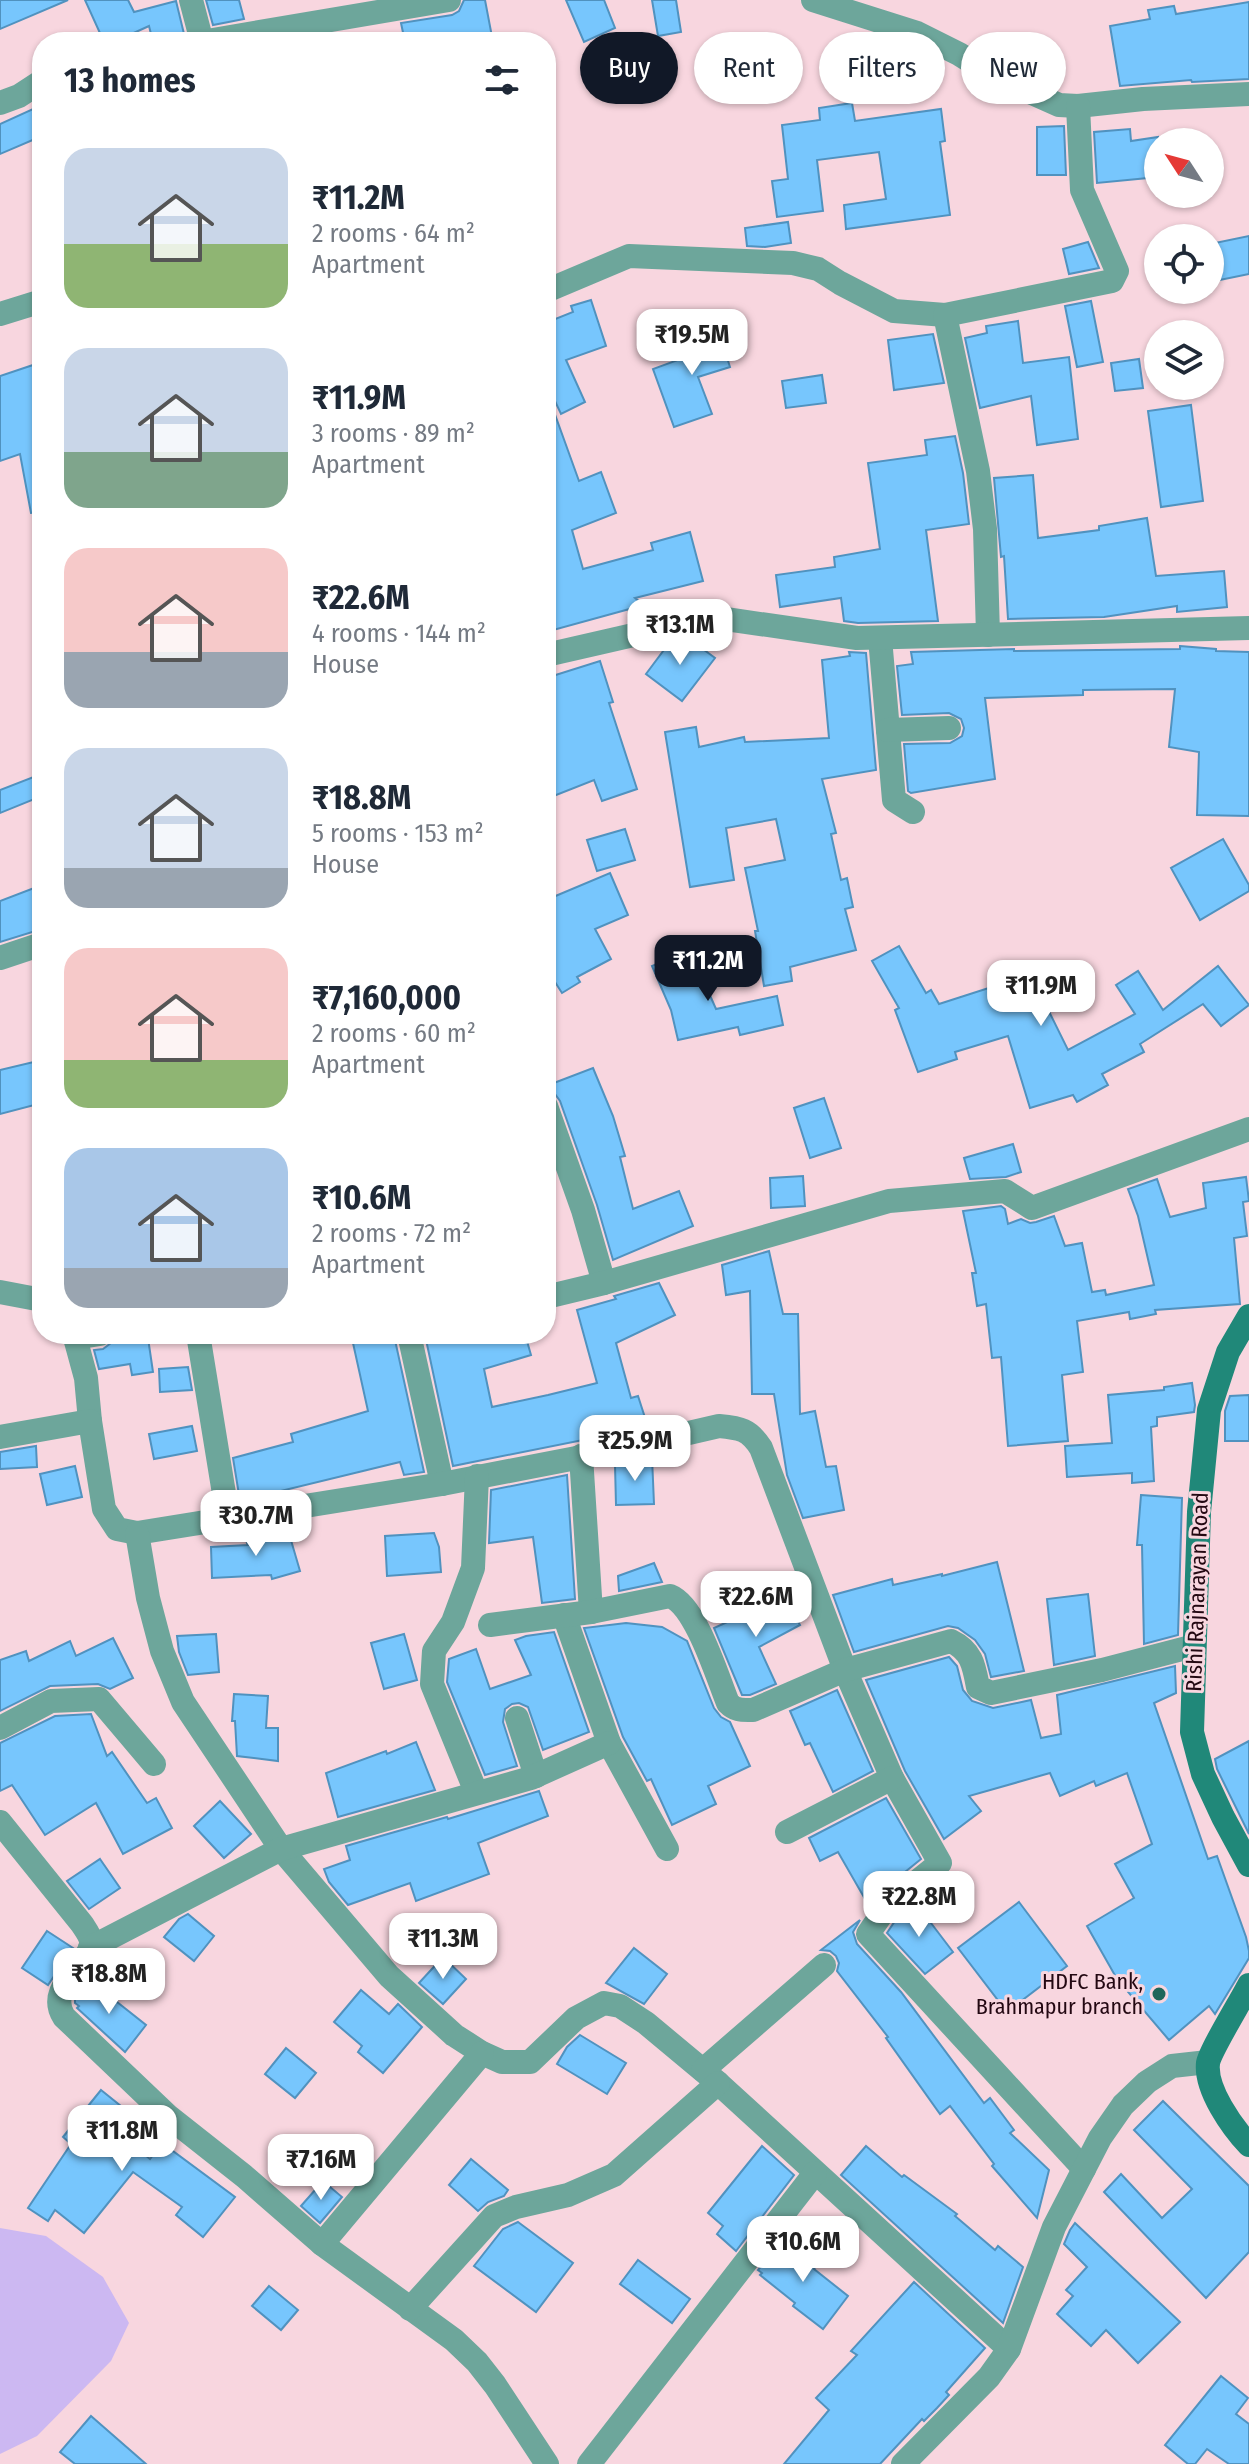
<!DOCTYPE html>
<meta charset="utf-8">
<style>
:root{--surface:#fff;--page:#f6f6f7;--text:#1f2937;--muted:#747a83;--accent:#111827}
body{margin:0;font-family:"Fira Sans Condensed",sans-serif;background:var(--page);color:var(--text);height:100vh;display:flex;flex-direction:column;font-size:30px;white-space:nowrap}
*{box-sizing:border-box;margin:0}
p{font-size:26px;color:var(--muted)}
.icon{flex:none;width:44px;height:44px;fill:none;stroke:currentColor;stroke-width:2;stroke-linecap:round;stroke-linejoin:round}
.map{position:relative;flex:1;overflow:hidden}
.side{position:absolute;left:32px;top:32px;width:524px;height:1312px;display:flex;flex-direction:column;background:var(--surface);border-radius:32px;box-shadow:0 2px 6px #0004}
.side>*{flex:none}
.top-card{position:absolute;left:580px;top:32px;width:548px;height:72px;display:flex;gap:16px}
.needle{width:52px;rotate:306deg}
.tools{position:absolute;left:1144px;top:128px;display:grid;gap:16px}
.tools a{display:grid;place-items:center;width:80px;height:80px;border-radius:50%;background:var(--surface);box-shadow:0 2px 6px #0004;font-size:40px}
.price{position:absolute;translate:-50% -68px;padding:0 18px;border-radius:16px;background:#fff;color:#222;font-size:26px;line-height:52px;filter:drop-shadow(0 2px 4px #0008)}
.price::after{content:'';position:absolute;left:50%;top:48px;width:24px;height:18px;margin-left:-12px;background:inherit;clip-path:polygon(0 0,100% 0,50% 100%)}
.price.on{background:var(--accent);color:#fff}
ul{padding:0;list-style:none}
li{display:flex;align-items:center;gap:24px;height:200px;padding:0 32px}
li span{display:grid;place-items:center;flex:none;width:224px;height:160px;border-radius:24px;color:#555}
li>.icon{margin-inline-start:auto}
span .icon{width:96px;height:96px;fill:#fffc;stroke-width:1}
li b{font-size:34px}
h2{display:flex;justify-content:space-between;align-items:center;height:96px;padding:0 32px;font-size:34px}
.pill{padding:0 28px;border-radius:36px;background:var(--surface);box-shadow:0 2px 6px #0004;font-size:28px;line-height:72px}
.pill.on{background:var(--accent);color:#fff}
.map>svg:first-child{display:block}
.water{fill:#ccb8f2}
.building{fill:#77c6fd;stroke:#5092bf;stroke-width:2}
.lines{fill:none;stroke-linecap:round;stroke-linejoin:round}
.minor{stroke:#6da69b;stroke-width:24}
.secondary{stroke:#208879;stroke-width:24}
.poi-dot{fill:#1e665a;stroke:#f8d6df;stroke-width:3}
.labels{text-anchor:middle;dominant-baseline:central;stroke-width:6;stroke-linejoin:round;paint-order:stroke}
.street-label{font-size:22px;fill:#230812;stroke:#f8d6df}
.poi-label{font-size:22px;fill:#230812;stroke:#f8d6df;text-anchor:end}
</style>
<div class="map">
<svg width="1249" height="2464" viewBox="0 0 1249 2464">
<rect width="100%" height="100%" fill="#f8d6df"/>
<!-- water -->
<polygon class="water" points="0,2228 46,2236 103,2277 129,2323 111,2361 37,2436 0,2454"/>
<!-- building -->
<g class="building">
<polygon points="0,0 68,0 0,29"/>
<polygon points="85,0 128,0 134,12 176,1 185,38 168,42 153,42 149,26 114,42 104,42"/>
<polygon points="206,0 239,0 244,19 213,25"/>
<polygon points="464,0 485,0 493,42 405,42 401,23 452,15 459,11"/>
<polygon points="566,0 604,0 615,28 584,42"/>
<polygon points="652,0 676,0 681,32 658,36"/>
<polygon points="1249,2 1249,79 1192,82 1191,80 1120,86 1110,26 1150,19 1148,10 1174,6 1176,14"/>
<polygon points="852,103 855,121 941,109 945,141 940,142 950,215 846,229 844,205 886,199 879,152 817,160 823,211 777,217 772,181 788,179 782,125 820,120 819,108"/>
<polygon points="33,109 42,130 42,136 0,154 0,124"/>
<polygon points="1064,126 1066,175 1037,175 1037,127"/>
<polygon points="1130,129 1131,141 1158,137 1158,177 1097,183 1094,132"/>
<polygon points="788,222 791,243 765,247 747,246 745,228"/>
<polygon points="1249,236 1249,274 1210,282 1210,244"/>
<polygon points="1088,242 1099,268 1069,274 1063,249"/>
<polygon points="591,300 606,346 566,360 585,402 561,414 546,382 546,317 548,322 573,312 571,306"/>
<polygon points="1091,301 1103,362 1077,367 1065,306"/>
<polygon points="1018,321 1023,363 1069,357 1078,439 1037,445 1031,396 980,408 965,338 987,333 986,326"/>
<polygon points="716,323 730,367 698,377 712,414 674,427 653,369 697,353 690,331"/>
<polygon points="933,334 944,383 894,390 888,340"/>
<polygon points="1139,359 1143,388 1115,391 1111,363"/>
<polygon points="42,362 42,512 31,513 20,454 0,461 0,376"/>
<polygon points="822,375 826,403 786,408 782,381"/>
<polygon points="546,398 549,398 579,481 601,472 616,513 572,530 583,569 653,550 651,543 690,532 703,581 635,598 644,605 546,632"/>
<polygon points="1191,405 1203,501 1161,507 1148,411"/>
<polygon points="955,436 963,473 969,524 926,530 938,621 858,623 844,621 841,598 780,607 776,575 835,567 834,557 880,549 868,463 927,455 925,440"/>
<polygon points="1033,475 1038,538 1099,530 1099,526 1147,518 1156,576 1224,571 1227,607 1177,612 1177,606 1104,617 1008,619 1004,556 1001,557 994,478"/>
<polygon points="688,638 715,658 682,701 646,674 670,642"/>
<polygon points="1180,646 1216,649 1216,651 1249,652 1249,816 1197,815 1199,752 1169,747 1175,689 1083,690 1083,695 985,698 995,779 911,793 908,791 904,744 950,743 962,736 964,728 961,719 949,713 902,715 897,666 913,664 911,652 1014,649 1014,651 1180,649"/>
<polygon points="849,652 866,653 876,770 822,779 836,833 831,834 841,880 847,878 853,907 845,909 856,950 790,967 792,981 764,986 755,931 758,931 745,868 785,860 776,819 726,828 734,880 690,887 665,732 696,727 699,747 744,737 745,742 829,738 822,660 850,656"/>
<polygon points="600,661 613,702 609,703 637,789 602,801 594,780 546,799 546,678"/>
<polygon points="36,776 42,796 0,813 0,790"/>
<polygon points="625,829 635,860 597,871 587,840"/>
<polygon points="1223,839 1249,885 1249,891 1200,920 1171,868"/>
<polygon points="610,873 628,915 595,929 611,959 577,977 580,982 562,993 546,968 546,948 554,943 546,922 546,900"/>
<polygon points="42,885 42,929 0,942 0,901"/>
<polygon points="899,946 926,993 931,990 939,1004 998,985 1002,997 1034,981 1068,1050 1135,1014 1116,985 1138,971 1163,1010 1218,966 1249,1005 1221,1026 1203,1004 1140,1044 1144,1052 1102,1074 1108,1085 1077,1102 1073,1095 1030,1108 1008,1036 955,1052 957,1059 918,1072 895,1010 899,1008 872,961"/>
<polygon points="690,950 716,1009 777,996 783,1025 740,1035 738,1027 678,1040 671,1010 652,966"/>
<polygon points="42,1060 42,1103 0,1114 0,1070"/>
<polygon points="593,1068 613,1116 625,1156 620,1157 633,1209 679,1191 693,1226 613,1260 597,1205 560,1101 555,1094 546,1091 546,1086"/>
<polygon points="824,1098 841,1148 810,1158 794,1108"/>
<polygon points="1013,1144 1021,1172 1006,1177 970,1179 964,1158"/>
<polygon points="803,1176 805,1206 771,1208 770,1178"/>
<polygon points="1246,1177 1249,1201 1243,1202 1247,1236 1234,1238 1240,1304 1155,1310 1156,1314 1130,1319 1129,1312 1077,1321 1083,1372 1062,1375 1068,1441 1008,1446 1001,1357 992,1358 986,1304 977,1306 972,1273 976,1273 963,1211 1001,1206 1005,1209 1008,1224 1021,1219 1030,1223 1036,1222 1054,1216 1065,1246 1082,1243 1092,1292 1105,1290 1106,1295 1154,1285 1138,1216 1128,1189 1157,1179 1170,1217 1206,1208 1203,1183"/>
<polygon points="769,1251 783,1314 798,1314 800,1414 815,1411 826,1467 836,1466 844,1510 803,1518 787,1475 774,1394 752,1394 750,1291 726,1295 722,1265"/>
<polygon points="659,1283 675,1315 616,1343 631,1398 638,1396 648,1427 453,1466 425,1335 525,1334 531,1355 484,1369 492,1407 548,1395 597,1383 577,1310 616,1299 614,1296"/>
<polygon points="351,1334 391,1334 392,1341 395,1340 424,1472 404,1475 400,1462 240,1501 233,1458 293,1442 291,1434 368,1411"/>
<polygon points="148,1338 153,1372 132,1375 130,1364 99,1369 94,1350 103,1349 111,1343"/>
<polygon points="188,1367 192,1390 160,1392 159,1369"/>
<polygon points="1192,1383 1195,1405 1194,1412 1157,1417 1157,1426 1151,1427 1154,1481 1132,1483 1132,1473 1067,1477 1065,1446 1112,1443 1108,1395 1164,1390 1164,1387"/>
<polygon points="1249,1395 1249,1441 1225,1441 1225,1411 1230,1396"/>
<polygon points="192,1426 197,1451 154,1459 149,1434"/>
<polygon points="36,1446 37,1467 0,1469 0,1452"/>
<polygon points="652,1457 654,1504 616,1505 615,1465"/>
<polygon points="75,1466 82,1497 47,1505 40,1474"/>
<polygon points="567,1475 575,1599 542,1603 533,1537 489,1543 491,1490"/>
<polygon points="1141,1495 1182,1498 1178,1635 1144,1644 1142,1545 1137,1545"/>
<polygon points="288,1530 300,1571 272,1579 271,1575 212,1578 211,1547 248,1545 247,1543"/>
<polygon points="434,1533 439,1547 441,1572 387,1576 385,1536"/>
<polygon points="997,1562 1024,1671 991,1677 985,1654 975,1640 958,1628 948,1626 854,1652 833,1595 892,1579 893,1585 942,1574 942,1576"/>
<polygon points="654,1563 662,1582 619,1591 618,1576"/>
<polygon points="778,1584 800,1625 759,1647 776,1684 750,1695 742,1695 714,1628 758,1608 752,1597"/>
<polygon points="1088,1594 1095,1656 1054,1665 1047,1599"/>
<polygon points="626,1623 662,1627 687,1641 714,1708 721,1717 730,1722 750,1766 708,1786 716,1804 672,1825 651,1779 647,1781 623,1737 584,1628"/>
<polygon points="554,1632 589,1732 543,1750 528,1707 519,1703 512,1704 505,1709 503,1722 517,1766 485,1775 447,1682 449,1659 476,1649 490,1689 531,1675 515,1640 526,1636"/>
<polygon points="216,1634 219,1672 188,1675 179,1652 177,1636"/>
<polygon points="404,1634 417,1680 384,1689 371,1643"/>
<polygon points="113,1638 133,1678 110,1689 98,1684 50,1686 0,1711 0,1660 26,1651 29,1661 70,1641 76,1656"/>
<polygon points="949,1657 957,1666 963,1690 972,1701 993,1708 1031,1700 1041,1738 1061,1734 1057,1695 1175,1666 1176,1693 1154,1703 1208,1859 1217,1856 1246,1937 1249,1951 1249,1958 1215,2014 1209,2006 1169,2040 1117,1979 1087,1926 1134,1898 1115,1864 1152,1844 1127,1773 1096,1786 1094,1781 1060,1796 1050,1773 969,1796 981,1811 944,1839 905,1771 866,1680"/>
<polygon points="837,1690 873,1771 833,1792 810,1743 805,1745 790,1711"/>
<polygon points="234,1694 268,1696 266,1728 278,1728 278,1761 237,1756 235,1721 232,1721"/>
<polygon points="91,1714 107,1756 112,1752 147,1803 156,1798 172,1828 123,1854 96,1803 45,1835 12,1785 0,1791 0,1743 55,1716"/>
<polygon points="1249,1741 1249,1834 1217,1769 1215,1759"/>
<polygon points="416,1742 435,1790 338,1817 326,1773 386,1751 387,1754"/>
<polygon points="539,1791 548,1816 478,1843 489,1874 416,1901 410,1883 348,1905 329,1882 324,1869 350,1860 346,1846 447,1817 448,1819"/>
<polygon points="886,1798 921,1859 878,1894 869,1906 838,1852 820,1861 809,1838"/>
<polygon points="220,1801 251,1834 224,1858 194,1826"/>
<polygon points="100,1859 120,1888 89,1909 67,1881"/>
<polygon points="915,1902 953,1952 925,1974 887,1933 899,1915"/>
<polygon points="1019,1902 1067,1966 1007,2012 958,1948"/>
<polygon points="188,1914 214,1936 194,1961 164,1937 179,1919"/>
<polygon points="860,1920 853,1932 857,1944 901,1992 984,2103 990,2098 1014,2130 1010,2133 1049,2170 1037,2218 992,2166 994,2164 950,2106 940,2114 886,2038 888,2037 837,1971 839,1963 836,1956 830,1951 821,1950"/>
<polygon points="47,1931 73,1948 48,1985 22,1968"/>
<polygon points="634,1948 667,1974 644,2004 606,1983"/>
<polygon points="443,1957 466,1979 443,2004 419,1983"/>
<polygon points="88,1979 146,2025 125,2052 77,2008 79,2006 75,2003 75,1999"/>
<polygon points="361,1990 389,2014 398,2004 422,2027 383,2073 358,2052 362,2046 334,2022"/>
<polygon points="580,2035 626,2063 607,2094 557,2064 567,2047"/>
<polygon points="286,2048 316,2073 295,2098 265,2074"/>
<polygon points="101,2090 132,2115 118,2132 150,2159 162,2143 235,2197 203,2237 176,2215 182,2207 133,2172 84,2233 55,2210 48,2221 28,2208 71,2144 63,2137"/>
<polygon points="1163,2101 1249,2186 1249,2252 1206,2298 1104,2192 1121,2174 1162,2218 1192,2189 1134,2130"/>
<polygon points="762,2146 794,2175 736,2251 717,2234 723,2226 708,2213"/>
<polygon points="866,2146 902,2177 904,2175 957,2214 955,2216 995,2250 998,2246 1023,2267 1003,2323 841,2175"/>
<polygon points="471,2159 508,2190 504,2196 488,2202 478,2211 449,2185"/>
<polygon points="323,2181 342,2197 320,2223 301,2206"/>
<polygon points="518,2222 573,2263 536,2312 474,2266 503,2229"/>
<polygon points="1075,2223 1180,2322 1138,2363 1106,2330 1091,2346 1057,2314 1073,2296 1066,2290 1087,2267 1064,2244 1070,2230"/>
<polygon points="783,2239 816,2266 814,2269 848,2296 823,2329 793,2306 795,2303 760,2275 762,2273 758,2270"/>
<polygon points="638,2260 690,2299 672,2323 620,2284"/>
<polygon points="914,2282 985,2348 946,2392 949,2395 937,2408 924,2421 922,2419 880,2464 784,2464 829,2410 816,2398 857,2355 851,2351"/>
<polygon points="269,2286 298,2310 281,2330 252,2306"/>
<polygon points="1221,2376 1248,2398 1236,2414 1249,2424 1249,2464 1229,2464 1207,2449 1195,2464 1188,2464 1165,2445"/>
<polygon points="91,2416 146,2464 75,2464 60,2452"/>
</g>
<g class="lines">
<!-- minor -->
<g class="minor">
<polyline points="191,0 202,42"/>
<polyline points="813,0 917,33 959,54 996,77 1059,105 1078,106 1143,99 1249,94"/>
<polyline points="201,42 449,0"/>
<polyline points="0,103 19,96 42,81"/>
<polyline points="546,291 629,256 793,263 818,269 840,283 894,311 945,315"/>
<polyline points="0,314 42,301"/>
<polyline points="988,635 985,529 978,471 945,315 1112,281 1117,271 1082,190 1078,106"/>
<polyline points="880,638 894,800 913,812"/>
<polyline points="546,655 712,617 857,638 1249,628"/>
<polyline points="888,730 949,728"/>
<polyline points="0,958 42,944"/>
<polyline points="546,1106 583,1210 604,1283"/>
<polyline points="0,1292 42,1300"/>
<polyline points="546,1297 604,1283 889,1201 1005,1191 1032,1208 1249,1129"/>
<polyline points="74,1334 86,1378 90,1421"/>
<polyline points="198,1334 228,1518"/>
<polyline points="409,1334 442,1484"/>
<polyline points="75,1338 100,1334"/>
<path d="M0 1437 90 1421 104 1509 117 1529 137 1533 442 1484 602 1453 719 1426C740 1428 749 1429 761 1448L845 1670 892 1778 940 1863 888 1905 868 1934 1084 2169"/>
<polyline points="581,1456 591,1612"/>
<polyline points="137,1533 148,1598 162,1651 183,1702 281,1849 389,1976 454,2035 482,2053 502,2062 530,2062 576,2018 604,2003 620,2006 646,2023 718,2083 1009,2349"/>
<polyline points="564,1615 609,1743 667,1849"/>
<path d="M490 1625 591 1612 670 1596C696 1606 717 1676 728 1703 736 1711 742 1710 753 1710L845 1670 951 1641C972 1651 974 1666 978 1687L991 1693 1102 1670 1194 1646"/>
<polyline points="517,1718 536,1776"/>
<polyline points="0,1728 51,1701 99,1699 154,1764"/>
<polyline points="476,1792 432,1684 434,1651 453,1622 473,1568 477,1476"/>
<path d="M0 1822 82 1924C85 1929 90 1935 91 1941 93 1964 44 1986 64 2017L168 2116 244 2176 322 2244 454 2340 477 2362 495 2385 547 2464"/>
<polyline points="787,1832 892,1778"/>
<polyline points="90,1948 281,1849 531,1778 609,1743"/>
<polyline points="703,2070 824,1965"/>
<polyline points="322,2244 482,2053"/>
<polyline points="410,2309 494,2216 516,2207 568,2195 614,2175 718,2083"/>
<polyline points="589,2464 815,2173"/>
<polyline points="903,2464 989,2377 1009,2349 1054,2227 1100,2138 1123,2105 1147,2082 1172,2066 1208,2062"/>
</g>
<!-- secondary -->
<g class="secondary">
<polyline points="1249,1316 1228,1352 1209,1410 1199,1512 1192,1732 1203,1774 1223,1817 1249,1865"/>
<path d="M1249 1985C1242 1999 1210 2051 1208 2063 1205 2089 1232 2127 1249 2145"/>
</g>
</g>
<!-- markers -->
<circle class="poi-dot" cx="1159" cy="1994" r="8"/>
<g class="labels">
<!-- street labels -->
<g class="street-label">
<text transform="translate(1197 1592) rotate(-88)">Rishi Rajnarayan Road</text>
</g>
<!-- poi labels -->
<g class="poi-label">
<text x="1143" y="1981">HDFC Bank,<tspan x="1143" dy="25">Brahmapur branch</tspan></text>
</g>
</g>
</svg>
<div class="tools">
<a><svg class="needle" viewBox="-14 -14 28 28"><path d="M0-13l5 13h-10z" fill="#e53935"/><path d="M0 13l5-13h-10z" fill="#747a83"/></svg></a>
<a><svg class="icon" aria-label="locate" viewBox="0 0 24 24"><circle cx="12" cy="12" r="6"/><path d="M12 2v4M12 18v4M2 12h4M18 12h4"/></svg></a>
<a><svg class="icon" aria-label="layers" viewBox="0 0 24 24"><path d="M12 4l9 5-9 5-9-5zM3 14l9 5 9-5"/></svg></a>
</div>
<b class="price" style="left:692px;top:377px">₹19.5M</b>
<b class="price" style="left:680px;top:667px">₹13.1M</b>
<b class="price on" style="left:708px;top:1003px">₹11.2M</b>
<b class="price" style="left:1041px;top:1028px">₹11.9M</b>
<b class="price" style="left:635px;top:1483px">₹25.9M</b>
<b class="price" style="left:256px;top:1558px">₹30.7M</b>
<b class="price" style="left:756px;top:1639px">₹22.6M</b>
<b class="price" style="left:919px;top:1939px">₹22.8M</b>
<b class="price" style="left:443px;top:1981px">₹11.3M</b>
<b class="price" style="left:109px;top:2016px">₹18.8M</b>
<b class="price" style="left:122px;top:2173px">₹11.8M</b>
<b class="price" style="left:321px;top:2202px">₹7.16M</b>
<b class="price" style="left:803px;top:2284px">₹10.6M</b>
<div class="top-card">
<a class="pill on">Buy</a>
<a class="pill">Rent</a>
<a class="pill">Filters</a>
<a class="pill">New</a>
</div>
<section class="side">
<h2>13 homes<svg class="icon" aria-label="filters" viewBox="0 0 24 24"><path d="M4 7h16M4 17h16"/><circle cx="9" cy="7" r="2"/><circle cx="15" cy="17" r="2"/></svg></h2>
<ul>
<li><span style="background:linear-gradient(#c9d6e8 60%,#8fb573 0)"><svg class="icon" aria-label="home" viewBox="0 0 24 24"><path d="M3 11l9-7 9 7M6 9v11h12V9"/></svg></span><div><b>₹11.2M</b><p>2 rooms · 64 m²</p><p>Apartment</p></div></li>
<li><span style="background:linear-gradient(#c9d6e8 65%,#7fa58c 0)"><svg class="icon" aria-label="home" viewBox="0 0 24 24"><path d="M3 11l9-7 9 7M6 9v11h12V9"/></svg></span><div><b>₹11.9M</b><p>3 rooms · 89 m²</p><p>Apartment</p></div></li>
<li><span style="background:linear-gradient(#f6c9c9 65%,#9aa5b1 0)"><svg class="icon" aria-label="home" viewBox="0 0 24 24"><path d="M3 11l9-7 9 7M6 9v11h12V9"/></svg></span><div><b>₹22.6M</b><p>4 rooms · 144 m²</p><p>House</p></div></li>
<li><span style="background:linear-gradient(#c9d6e8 75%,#9aa5b1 0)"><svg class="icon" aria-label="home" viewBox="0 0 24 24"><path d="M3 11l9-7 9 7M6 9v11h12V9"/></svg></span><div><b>₹18.8M</b><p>5 rooms · 153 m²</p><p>House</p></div></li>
<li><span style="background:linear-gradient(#f6c9c9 70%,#8fb573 0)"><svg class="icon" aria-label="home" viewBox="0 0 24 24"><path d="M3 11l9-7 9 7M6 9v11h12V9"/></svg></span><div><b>₹7,160,000</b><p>2 rooms · 60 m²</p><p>Apartment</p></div></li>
<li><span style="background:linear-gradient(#a9c7e8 75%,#9aa5b1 0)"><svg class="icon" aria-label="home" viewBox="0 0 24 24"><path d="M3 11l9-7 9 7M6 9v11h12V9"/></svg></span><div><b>₹10.6M</b><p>2 rooms · 72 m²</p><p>Apartment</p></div></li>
</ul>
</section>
</div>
